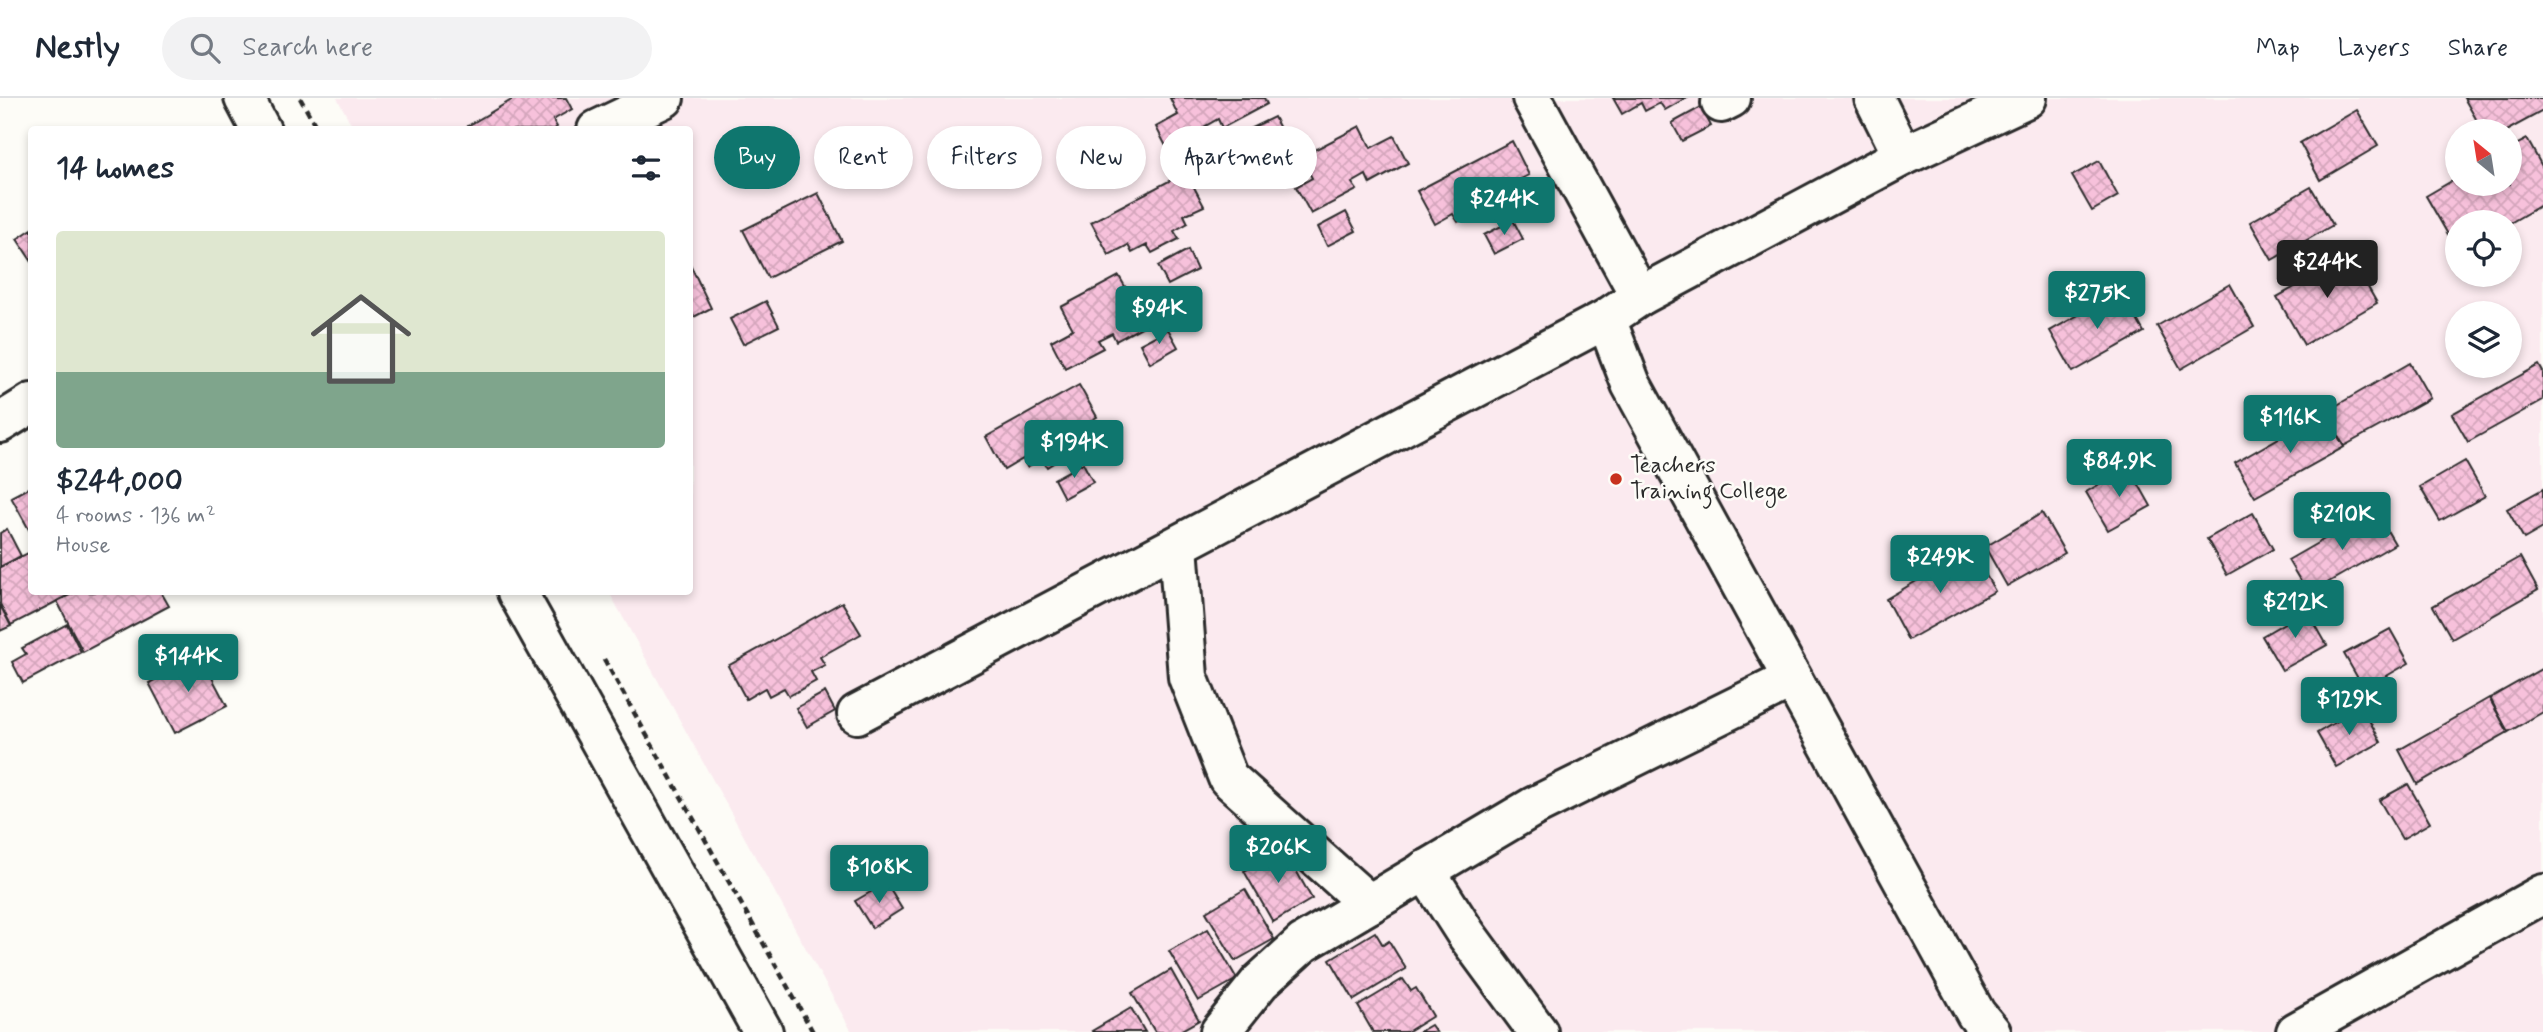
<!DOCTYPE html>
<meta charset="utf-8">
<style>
:root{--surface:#fff;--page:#f2f2f3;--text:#1f2937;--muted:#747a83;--line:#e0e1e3;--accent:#0f766e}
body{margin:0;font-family:Mynerve,sans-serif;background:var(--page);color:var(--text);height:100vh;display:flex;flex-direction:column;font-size:26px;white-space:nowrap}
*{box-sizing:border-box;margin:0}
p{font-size:23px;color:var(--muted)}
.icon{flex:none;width:38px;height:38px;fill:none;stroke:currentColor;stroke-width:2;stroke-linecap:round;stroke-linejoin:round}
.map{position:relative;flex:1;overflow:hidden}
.details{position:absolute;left:28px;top:28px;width:665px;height:469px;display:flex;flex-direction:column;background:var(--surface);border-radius:7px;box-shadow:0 4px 10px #0003}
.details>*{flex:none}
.banner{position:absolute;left:714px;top:28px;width:665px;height:63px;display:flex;gap:14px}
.needle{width:46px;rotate:330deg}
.controls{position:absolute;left:2445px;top:21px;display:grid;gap:14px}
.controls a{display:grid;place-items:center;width:77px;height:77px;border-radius:50%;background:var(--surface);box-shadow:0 4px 10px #0003;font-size:35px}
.price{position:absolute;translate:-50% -60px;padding:0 16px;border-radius:7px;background:var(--accent);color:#fff;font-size:23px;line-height:46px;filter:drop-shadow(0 2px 4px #0008)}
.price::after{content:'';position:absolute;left:50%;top:42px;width:21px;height:16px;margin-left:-10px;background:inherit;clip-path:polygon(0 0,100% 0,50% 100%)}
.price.selected{background:#222;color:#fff}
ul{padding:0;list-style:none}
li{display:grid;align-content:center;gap:14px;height:371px;padding:0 28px}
li span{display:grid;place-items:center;height:217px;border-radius:7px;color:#555}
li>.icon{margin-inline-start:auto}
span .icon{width:126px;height:126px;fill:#fffc;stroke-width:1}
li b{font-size:30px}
h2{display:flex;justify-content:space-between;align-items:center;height:84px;padding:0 28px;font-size:30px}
.chip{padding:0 24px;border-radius:32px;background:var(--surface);box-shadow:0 4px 10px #0003;font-size:24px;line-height:63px}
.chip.selected{background:var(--accent);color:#fff}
header{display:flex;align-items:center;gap:42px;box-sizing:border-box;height:98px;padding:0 35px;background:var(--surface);border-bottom:2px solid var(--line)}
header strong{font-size:33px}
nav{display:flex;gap:38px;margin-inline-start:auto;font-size:24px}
.search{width:490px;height:63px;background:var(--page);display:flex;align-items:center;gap:18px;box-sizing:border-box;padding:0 24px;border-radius:38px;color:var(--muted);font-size:26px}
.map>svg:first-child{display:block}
.built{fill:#fbeaef;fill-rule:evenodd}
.building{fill:url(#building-cross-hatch);stroke:#2b2b2b;stroke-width:2}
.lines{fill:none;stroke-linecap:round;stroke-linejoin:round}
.minor-casing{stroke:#2b2b2b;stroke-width:44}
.path{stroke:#2b2b2b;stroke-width:4.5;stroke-dasharray:7 5;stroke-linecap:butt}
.minor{stroke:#fdfcf7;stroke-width:38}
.poi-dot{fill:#c8321e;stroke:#fdfcf7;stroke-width:2.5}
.labels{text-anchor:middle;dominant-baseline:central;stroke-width:5;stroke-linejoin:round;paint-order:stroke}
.poi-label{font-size:23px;fill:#2b2b2b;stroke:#fdfcf7;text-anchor:start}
</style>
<header>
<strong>Nestly</strong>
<div class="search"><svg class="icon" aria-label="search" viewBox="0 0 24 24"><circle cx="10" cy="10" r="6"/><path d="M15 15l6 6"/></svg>Search here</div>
<nav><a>Map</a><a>Layers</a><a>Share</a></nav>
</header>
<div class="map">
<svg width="2543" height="934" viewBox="0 0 2543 934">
<defs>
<pattern id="building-cross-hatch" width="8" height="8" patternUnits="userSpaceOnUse" patternTransform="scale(1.75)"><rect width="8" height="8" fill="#f7c1db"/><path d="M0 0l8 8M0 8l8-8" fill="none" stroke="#d4a6bc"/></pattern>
</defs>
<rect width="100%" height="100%" fill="#fdfcf7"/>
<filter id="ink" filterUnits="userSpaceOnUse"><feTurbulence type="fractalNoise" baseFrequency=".0143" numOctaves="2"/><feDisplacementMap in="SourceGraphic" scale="14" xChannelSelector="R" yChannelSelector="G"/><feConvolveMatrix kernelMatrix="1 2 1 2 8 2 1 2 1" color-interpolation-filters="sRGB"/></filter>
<g filter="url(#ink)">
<!-- built -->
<path class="built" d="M337 0H2543V934H852L609 494H690V32L354 31ZM2457 33H2510V86H2457ZM2457 124H2510V177H2457ZM2457 215H2510V268H2457Z"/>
<!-- building -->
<g class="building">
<polygon points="515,0 566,0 572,11 553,22 557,29 553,32 461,32"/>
<polygon points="1170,0 1264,0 1267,6 1222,30 1218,21 1204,29 1208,37 1170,56 1156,29 1178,17"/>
<polygon points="1613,0 1686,0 1665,12 1660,5 1645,13 1641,5 1622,16"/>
<polygon points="2464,0 2543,0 2543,13 2506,33 2483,33"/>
<polygon points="1701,9 1711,28 1682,43 1672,25"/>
<polygon points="2357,12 2378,48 2320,82 2300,45"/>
<polygon points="1274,19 1284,38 1255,53 1245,33"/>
<polygon points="1360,28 1371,50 1394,38 1408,65 1370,86 1366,77 1352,85 1357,92 1311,116 1296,89 1312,80 1301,59"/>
<polygon points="2527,41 2543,70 2543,106 2510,125 2457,124 2457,152 2426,98 2457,80 2457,86 2510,86 2510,50"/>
<polygon points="1512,43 1529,77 1510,87 1514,94 1500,102 1504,110 1477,124 1473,116 1458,124 1453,116 1435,126 1417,93"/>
<polygon points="2099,63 2118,98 2092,113 2072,78"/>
<polygon points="1186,74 1204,108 1184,117 1188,125 1174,133 1179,141 1152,155 1147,147 1132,155 1128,147 1109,157 1091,124"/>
<polygon points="2311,89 2333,127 2272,162 2250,124"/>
<polygon points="818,95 842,143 768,180 743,132"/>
<polygon points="1346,114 1356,133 1327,148 1318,129"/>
<polygon points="1513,122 1523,141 1494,156 1484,137"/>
<polygon points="32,131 32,164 17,141"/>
<polygon points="1188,152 1197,172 1168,187 1158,168"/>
<polygon points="2350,158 2377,205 2304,247 2277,199"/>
<polygon points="690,166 711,210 690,221"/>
<polygon points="1119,178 1131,199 1147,191 1162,218 1116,243 1112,235 1098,242 1103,250 1065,270 1051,243 1073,231 1061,209"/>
<polygon points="2230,186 2254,229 2181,271 2157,228"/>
<polygon points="2121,193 2144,234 2073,274 2050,233"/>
<polygon points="766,203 779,228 743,246 730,221"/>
<polygon points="1168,231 1178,249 1150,265 1140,246"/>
<polygon points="2410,265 2430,300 2344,348 2325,314"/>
<polygon points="2539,267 2543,274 2543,302 2468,344 2452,316"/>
<polygon points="1079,287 1097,319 1078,330 1082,338 1068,345 1073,353 1047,369 1042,361 1027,369 1023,361 1004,372 986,339"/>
<polygon points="2324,314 2344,349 2255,399 2235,365"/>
<polygon points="2465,363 2485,398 2440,423 2420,389"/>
<polygon points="1083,365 1093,384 1064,400 1054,381"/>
<polygon points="2129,369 2151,408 2108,432 2086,394"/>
<polygon points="32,388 32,437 11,399"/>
<polygon points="2543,391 2543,430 2524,441 2507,411"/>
<polygon points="2375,412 2395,446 2308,496 2288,462"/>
<polygon points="2042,415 2065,455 2007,488 1985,449"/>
<polygon points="2253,415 2273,451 2227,477 2207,441"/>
<polygon points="7,431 21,458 0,469 0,435"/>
<polygon points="1971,451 1995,493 1908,542 1886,501"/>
<polygon points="32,453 32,494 75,494 11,527 0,506 0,469"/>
<polygon points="2520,459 2538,492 2452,541 2433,508"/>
<polygon points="76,494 161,494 169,508 83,554 57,503"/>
<polygon points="842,504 861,536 820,559 825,567 811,574 816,583 789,598 784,590 769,598 765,590 746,601 728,568"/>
<polygon points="0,507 11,528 0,533"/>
<polygon points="2307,512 2327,547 2282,572 2262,538"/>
<polygon points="67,526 81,554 23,585 12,564 26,556 22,550"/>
<polygon points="2390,531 2409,565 2364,591 2344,556"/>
<polygon points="200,557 227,608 175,635 149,585"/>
<polygon points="2543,570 2543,614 2508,634 2490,600"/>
<polygon points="825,594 835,613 807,629 796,610"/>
<polygon points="2489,600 2508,634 2417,686 2399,652"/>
<polygon points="2362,609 2381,644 2336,669 2317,635"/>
<polygon points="2408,686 2430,725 2402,741 2379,702"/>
<polygon points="1284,751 1312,801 1273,824 1244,773"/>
<polygon points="886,785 902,811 872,830 855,803"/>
<polygon points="1245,791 1274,841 1235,863 1206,814"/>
<polygon points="1208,831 1237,881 1198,903 1169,853"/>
<polygon points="1375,834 1383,847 1389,843 1406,871 1354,902 1330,861"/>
<polygon points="1171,872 1199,922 1178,934 1155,934 1132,895"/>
<polygon points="1403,881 1411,893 1416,890 1433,918 1407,934 1373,934 1358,908"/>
<polygon points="1131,910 1145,934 1093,934 1092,933"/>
<polygon points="1431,927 1436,934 1419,934"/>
</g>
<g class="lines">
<defs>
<g id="minor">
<polyline points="244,0 261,32"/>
<polyline points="1532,0 1640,198"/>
<polyline points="1874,0 1903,58"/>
<polyline points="1721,5 1731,0"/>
<polyline points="597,32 664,0"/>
<polyline points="1606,221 1631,286 1976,916 1991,934"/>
<polyline points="0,325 32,305"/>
<polyline points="1178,448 1188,579 1228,680 1369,806"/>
<polyline points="517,494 763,934"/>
<polyline points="857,616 1606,221 1640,198 1903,58 2027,0"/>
<polyline points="1425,772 1466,836 1538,934"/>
<polyline points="1220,934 1260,884 1303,845 1533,709 1790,582"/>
<polyline points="2296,934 2543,796"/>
</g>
</defs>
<!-- minor casing -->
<use href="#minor" class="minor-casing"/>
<!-- path -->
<g class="path">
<polyline points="300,0 318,32"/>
<polyline points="604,561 813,934"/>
</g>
<!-- minor -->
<use href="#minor" class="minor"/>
</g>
</g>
<!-- markers -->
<circle class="poi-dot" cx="1616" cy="381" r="7"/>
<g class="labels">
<!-- poi labels -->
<g class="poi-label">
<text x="1630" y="368">Teachers<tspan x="1630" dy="26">Training College</tspan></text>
</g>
</g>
</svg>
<div class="controls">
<a><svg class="needle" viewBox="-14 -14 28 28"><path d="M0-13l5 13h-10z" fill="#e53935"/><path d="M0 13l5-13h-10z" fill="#747a83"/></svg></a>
<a><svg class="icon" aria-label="locate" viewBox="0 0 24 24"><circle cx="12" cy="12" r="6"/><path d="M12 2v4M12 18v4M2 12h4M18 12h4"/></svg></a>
<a><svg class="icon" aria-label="layers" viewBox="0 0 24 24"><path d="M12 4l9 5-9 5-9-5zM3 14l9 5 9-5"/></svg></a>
</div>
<b class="price" style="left:1504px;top:139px">$244K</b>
<b class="price selected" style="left:2327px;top:202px">$244K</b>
<b class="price" style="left:2097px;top:233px">$275K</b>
<b class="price" style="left:1159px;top:248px">$94K</b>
<b class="price" style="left:2290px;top:357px">$116K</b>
<b class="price" style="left:1074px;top:382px">$194K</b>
<b class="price" style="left:2119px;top:401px">$84.9K</b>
<b class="price" style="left:2342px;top:454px">$210K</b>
<b class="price" style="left:1940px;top:497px">$249K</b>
<b class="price" style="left:2295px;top:542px">$212K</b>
<b class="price" style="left:188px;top:596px">$144K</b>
<b class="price" style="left:2349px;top:639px">$129K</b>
<b class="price" style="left:1278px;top:787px">$206K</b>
<b class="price" style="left:879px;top:807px">$108K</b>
<div class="banner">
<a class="chip selected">Buy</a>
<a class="chip">Rent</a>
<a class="chip">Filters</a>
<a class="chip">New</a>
<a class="chip">Apartment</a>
</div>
<section class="details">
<h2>14 homes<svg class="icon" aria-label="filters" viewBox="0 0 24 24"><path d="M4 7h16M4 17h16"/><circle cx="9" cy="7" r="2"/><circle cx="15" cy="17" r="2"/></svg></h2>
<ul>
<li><span style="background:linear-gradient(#dfe7d0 65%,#7fa58c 0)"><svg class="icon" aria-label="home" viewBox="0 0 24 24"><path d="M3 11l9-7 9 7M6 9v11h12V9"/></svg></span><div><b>$244,000</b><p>4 rooms · 136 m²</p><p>House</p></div></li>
</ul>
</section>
</div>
